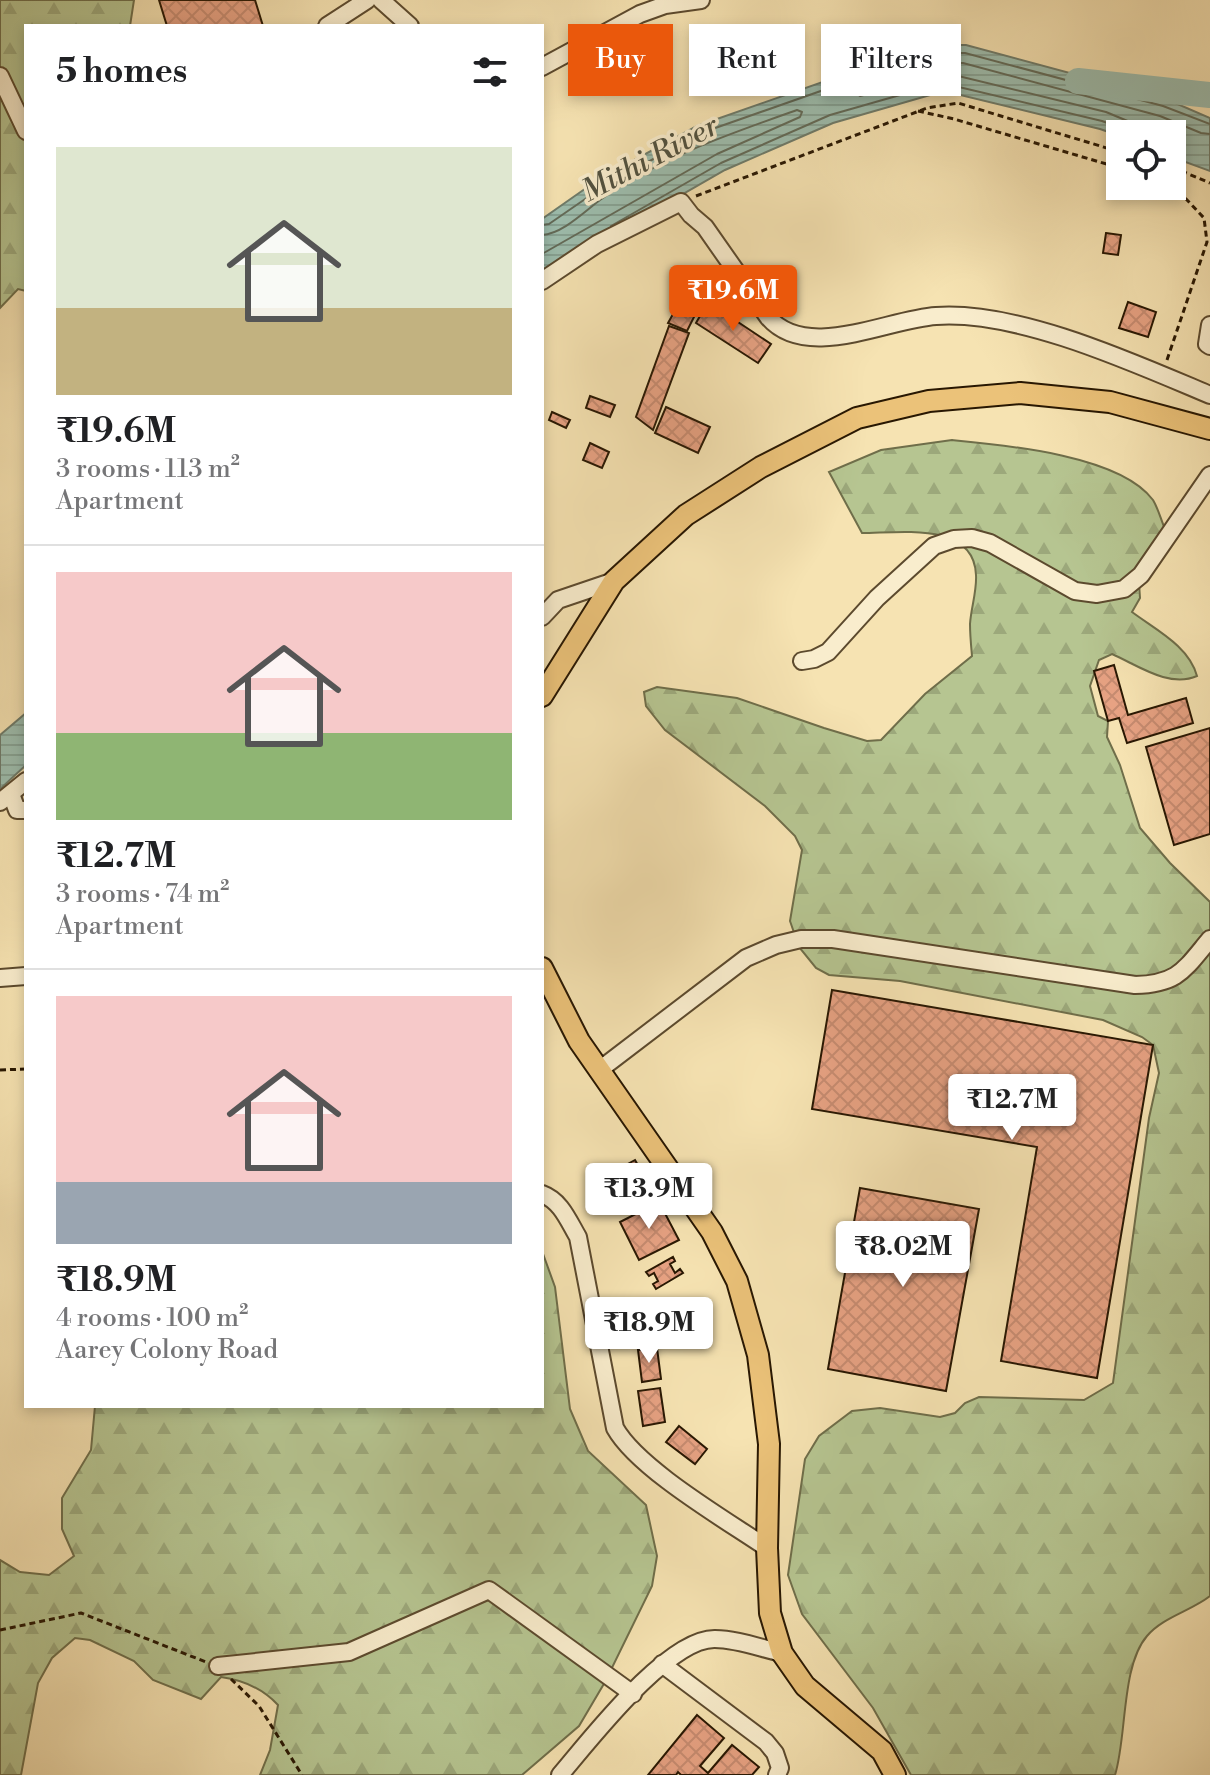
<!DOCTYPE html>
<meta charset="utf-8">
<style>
:root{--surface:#fff;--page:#f2f2f2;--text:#202124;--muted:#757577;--line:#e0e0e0;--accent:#ea580c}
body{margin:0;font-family:"Libre Bodoni",serif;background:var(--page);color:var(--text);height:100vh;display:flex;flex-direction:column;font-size:30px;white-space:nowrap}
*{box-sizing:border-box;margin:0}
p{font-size:26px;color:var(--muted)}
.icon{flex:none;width:44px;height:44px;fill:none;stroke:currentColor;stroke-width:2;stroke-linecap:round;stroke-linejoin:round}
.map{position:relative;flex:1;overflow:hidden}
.drawer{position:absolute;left:24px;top:24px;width:520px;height:1384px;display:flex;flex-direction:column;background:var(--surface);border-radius:0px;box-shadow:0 4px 12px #0003}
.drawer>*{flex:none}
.top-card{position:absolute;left:568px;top:24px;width:522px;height:72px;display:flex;gap:16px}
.fabs{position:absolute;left:1106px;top:120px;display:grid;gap:16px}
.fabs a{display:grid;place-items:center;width:80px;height:80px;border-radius:0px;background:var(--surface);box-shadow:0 4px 12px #0003;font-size:40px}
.price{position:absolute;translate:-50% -68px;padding:0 18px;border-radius:8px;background:#fff;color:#222;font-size:26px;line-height:52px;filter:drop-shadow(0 2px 4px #0008)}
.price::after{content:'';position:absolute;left:50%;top:48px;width:24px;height:18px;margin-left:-12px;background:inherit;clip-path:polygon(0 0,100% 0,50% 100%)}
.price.active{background:var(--accent);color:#fff}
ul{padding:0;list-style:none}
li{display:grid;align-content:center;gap:16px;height:424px;padding:0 32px}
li+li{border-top:2px solid var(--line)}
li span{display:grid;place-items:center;height:248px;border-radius:0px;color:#555}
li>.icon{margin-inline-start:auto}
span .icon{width:144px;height:144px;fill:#fffc;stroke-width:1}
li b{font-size:34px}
h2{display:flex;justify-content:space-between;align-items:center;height:96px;padding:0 32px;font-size:34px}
.pill{padding:0 28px;border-radius:0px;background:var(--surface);box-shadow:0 4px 12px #0003;font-size:28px;line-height:72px}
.pill.active{background:var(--accent);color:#fff}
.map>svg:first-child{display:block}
.forest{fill:url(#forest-firs);stroke:#6f6e4a;stroke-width:2}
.water{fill:url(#water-rules);stroke:#6e7b6a;stroke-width:2}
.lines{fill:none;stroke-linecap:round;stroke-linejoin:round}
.shore{stroke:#626a58;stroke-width:2}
.river{stroke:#9dbeaf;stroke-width:26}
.building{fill:url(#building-cross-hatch);stroke:#281702;stroke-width:2}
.minor-casing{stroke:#5c4a2e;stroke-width:20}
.major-casing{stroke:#281702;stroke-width:24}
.path{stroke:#281702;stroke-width:3;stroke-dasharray:6 4;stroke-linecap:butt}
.minor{stroke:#f9edcd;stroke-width:16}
.major{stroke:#ebc279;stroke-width:20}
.labels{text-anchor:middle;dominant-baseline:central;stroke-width:7;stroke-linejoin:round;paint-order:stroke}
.water-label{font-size:30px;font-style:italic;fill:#51513f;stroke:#f9edcd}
</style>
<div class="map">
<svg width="1210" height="1775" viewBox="0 0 1210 1775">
<defs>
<pattern id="forest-firs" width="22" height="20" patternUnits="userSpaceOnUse" patternTransform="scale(2)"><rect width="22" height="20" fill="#b6c591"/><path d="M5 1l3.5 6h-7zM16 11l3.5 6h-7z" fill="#9ca87b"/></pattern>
<pattern id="water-rules" width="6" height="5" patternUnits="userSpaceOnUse" patternTransform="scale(2)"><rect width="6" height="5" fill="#9dbeaf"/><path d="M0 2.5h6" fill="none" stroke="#87a395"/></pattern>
<pattern id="building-cross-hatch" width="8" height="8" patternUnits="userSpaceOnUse" patternTransform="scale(2)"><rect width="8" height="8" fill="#e7a283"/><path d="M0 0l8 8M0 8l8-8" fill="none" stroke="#c68b70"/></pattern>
</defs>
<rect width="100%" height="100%" fill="#f6e3b2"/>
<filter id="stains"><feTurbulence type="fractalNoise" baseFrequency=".0025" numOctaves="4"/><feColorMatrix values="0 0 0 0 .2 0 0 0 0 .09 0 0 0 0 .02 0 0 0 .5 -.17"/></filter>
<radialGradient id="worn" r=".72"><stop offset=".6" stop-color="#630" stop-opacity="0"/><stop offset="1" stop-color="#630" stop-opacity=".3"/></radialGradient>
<!-- forest -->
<g class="forest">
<polygon points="0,0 134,0 130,26 26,26 26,291 18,289 0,308"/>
<path d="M952 440C1004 445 1120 455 1153 500 1158 508 1161 520 1165 529L1139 583 1140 598 1132 612C1156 630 1189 646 1197 676 1169 688 1139 666 1112 654L1099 660 1090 686 1098 716 1108 721 1107 737 1120 765 1140 828 1170 863 1210 902V1596C1191 1611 1163 1617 1147 1636 1121 1666 1127 1737 1115 1775H911L873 1708 802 1614 788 1575 805 1459 819 1436 852 1411 880 1408 940 1417 955 1413 965 1403 979 1397 1084 1400 1113 1383 1149 1118 1159 1073 1153 1045 1142 1037 1103 1020 900 981 829 975 816 968 799 947 790 921 802 850 795 836 765 806 665 730 646 706 644 692 657 687 737 698 824 728 867 741 881 740 925 694 972 656C971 645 970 635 970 624 971 608 977 591 976 575 974 521 899 533 862 533L829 472 881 450Z"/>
<path d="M542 1251 555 1287 570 1409 588 1451 646 1505 657 1556 652 1586 605 1682 579 1726 522 1775H260L270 1750 278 1705C263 1689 243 1680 221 1677L201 1699 153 1680 134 1661 90 1640 75 1638 52 1658 38 1683 21 1775H0V1560L20 1572 49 1575 74 1556 62 1529V1498L91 1450 95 1406H542Z"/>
</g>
<!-- water -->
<g class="water">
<polygon points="928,45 966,45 1166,99 1210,118 1210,171 1172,157 1172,134 1120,134 1120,136 1100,129 944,91 833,123 725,170 542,275 542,219 599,179 697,126"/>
<polygon points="26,713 26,765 0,789 0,735"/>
</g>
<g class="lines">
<!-- shore -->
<g class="shore">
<polyline points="1138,134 1130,122 1106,112 946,73 860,96 855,92 858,88 930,63 963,63 1160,116 1201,133 1210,134"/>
<polyline points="542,225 549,224 604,186 701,133 929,53 965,53 1163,106 1210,124"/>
<polyline points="611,226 721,163 830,115 942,83 1102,121 1123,129 1127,134"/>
<path d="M542 235C562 234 584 212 600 200 659 158 729 134 797 110L802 112 800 117 717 154 542 254"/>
</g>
<!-- river -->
<polyline class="river" points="1078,81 1210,95"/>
</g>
<!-- building -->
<g class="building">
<polygon points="159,0 255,0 263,26 167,26"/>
<polygon points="1106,233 1121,235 1118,255 1103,253"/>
<polygon points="682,298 699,307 687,331 668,323"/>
<polygon points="708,302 771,344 758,363 696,323"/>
<polygon points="1128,302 1156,312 1148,337 1119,328"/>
<polygon points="669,326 689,333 653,430 636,417"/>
<polygon points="590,396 615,405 610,417 586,408"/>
<polygon points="666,407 710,427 698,453 655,433"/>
<polygon points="552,412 570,420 566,428 549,420"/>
<polygon points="590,443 609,452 602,468 583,460"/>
<polygon points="1114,665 1128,715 1186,698 1193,723 1127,743 1119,718 1108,721 1094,671"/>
<polygon points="1210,728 1210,834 1174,845 1146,747"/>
<polygon points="832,990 1153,1045 1097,1378 1001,1361 1037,1147 812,1109"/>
<polygon points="635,1160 644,1176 618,1192 608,1175"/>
<polygon points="860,1188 979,1209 946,1391 828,1369"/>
<polygon points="659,1202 679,1240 639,1260 620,1222"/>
<polygon points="673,1257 675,1261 670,1264 675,1273 680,1269 683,1273 656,1289 653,1284 658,1281 654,1273 649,1276 646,1272"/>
<polygon points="652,1306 655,1338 632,1340 630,1308"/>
<polygon points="657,1348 661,1379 642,1382 638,1350"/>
<polygon points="660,1388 665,1422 643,1426 638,1391"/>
<polygon points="679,1426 707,1449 695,1464 666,1442"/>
<polygon points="697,1715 724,1738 700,1766 708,1773 732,1745 759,1767 752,1775 681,1775 678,1772 676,1775 648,1775"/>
</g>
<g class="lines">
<defs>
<g id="minor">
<polyline points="381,0 410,26"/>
<polyline points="327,26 367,0"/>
<polyline points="542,67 640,14 665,5 701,0"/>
<polyline points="0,76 26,131"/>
<path d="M542 281 597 244 681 202 691 215 705 227 768 317C806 362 888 319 936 316 1018 310 1134 363 1210 395"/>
<polyline points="1210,325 1207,344 1210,346"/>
<polyline points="542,617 558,600 614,581"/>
<polyline points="802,661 814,659 828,652 877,598 934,546 954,539 972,538 990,543 1075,591 1097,594 1124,589 1141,575 1210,475"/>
<polyline points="11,794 17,810 26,810"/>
<polyline points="0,802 26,781"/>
<polyline points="0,978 26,976"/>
<path d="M598 1071 746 958 776 945 801 939H833L1135 985C1178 984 1184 970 1210 939"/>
<path d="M542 1194C561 1201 568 1220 578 1237L615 1428C638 1469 726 1520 767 1548"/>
<polyline points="662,1664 766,1742 775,1753 780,1768 777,1775"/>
<polyline points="218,1666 349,1652 489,1590 633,1694"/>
<path d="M560 1775C590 1740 668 1638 715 1639 737 1639 760 1648 782 1653"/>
</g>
<g id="major">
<polyline points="542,696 614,581 686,515 761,467 857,418 929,401 1020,393 1110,402 1210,429"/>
<polyline points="542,968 579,1041 712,1232 737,1281 758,1355 769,1444 767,1548 770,1613 782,1653 805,1686 882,1751 895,1775"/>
</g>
</defs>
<!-- minor casing -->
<use href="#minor" class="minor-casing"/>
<!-- major casing -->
<use href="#major" class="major-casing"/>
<!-- path -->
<g class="path">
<polyline points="918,111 954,119 1120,168"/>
<polyline points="1172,167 1210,183"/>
<polyline points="696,196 927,108 958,103 1120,152"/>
<polyline points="1167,360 1207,242 1204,218 1172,184"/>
<polyline points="0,1070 26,1069"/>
<polyline points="0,1630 81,1613 206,1662"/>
<polyline points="231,1679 259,1706 302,1775"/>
</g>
<!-- minor -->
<use href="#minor" class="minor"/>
<!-- major -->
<use href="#major" class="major"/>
</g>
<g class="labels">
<!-- water labels -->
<g class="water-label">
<text transform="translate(650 159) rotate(-28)">Mithi River</text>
</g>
</g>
<rect width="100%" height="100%" filter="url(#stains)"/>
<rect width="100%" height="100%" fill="url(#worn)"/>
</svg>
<div class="fabs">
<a><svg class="icon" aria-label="locate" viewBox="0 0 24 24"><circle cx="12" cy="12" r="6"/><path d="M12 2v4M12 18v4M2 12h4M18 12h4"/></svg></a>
</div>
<b class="price active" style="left:733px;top:333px">₹19.6M</b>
<b class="price" style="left:1012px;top:1142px">₹12.7M</b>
<b class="price" style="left:649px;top:1231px">₹13.9M</b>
<b class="price" style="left:903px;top:1289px">₹8.02M</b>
<b class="price" style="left:649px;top:1365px">₹18.9M</b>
<div class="top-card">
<a class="pill active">Buy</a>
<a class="pill">Rent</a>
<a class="pill">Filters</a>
</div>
<section class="drawer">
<h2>5 homes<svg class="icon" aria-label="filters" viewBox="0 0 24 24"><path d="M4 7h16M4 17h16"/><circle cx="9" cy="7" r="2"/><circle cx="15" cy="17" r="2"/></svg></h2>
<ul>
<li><span style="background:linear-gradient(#dfe7d0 65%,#c2b280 0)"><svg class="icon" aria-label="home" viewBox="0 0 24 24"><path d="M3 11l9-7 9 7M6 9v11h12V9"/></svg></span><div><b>₹19.6M</b><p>3 rooms · 113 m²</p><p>Apartment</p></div></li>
<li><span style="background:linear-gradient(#f6c9c9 65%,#8fb573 0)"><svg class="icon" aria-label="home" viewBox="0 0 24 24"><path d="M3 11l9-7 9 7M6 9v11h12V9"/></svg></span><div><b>₹12.7M</b><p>3 rooms · 74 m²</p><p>Apartment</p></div></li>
<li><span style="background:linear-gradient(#f6c9c9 75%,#9aa5b1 0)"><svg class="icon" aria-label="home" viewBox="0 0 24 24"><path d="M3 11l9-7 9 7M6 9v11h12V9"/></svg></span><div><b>₹18.9M</b><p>4 rooms · 100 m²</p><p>Aarey Colony Road</p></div></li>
</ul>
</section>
</div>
